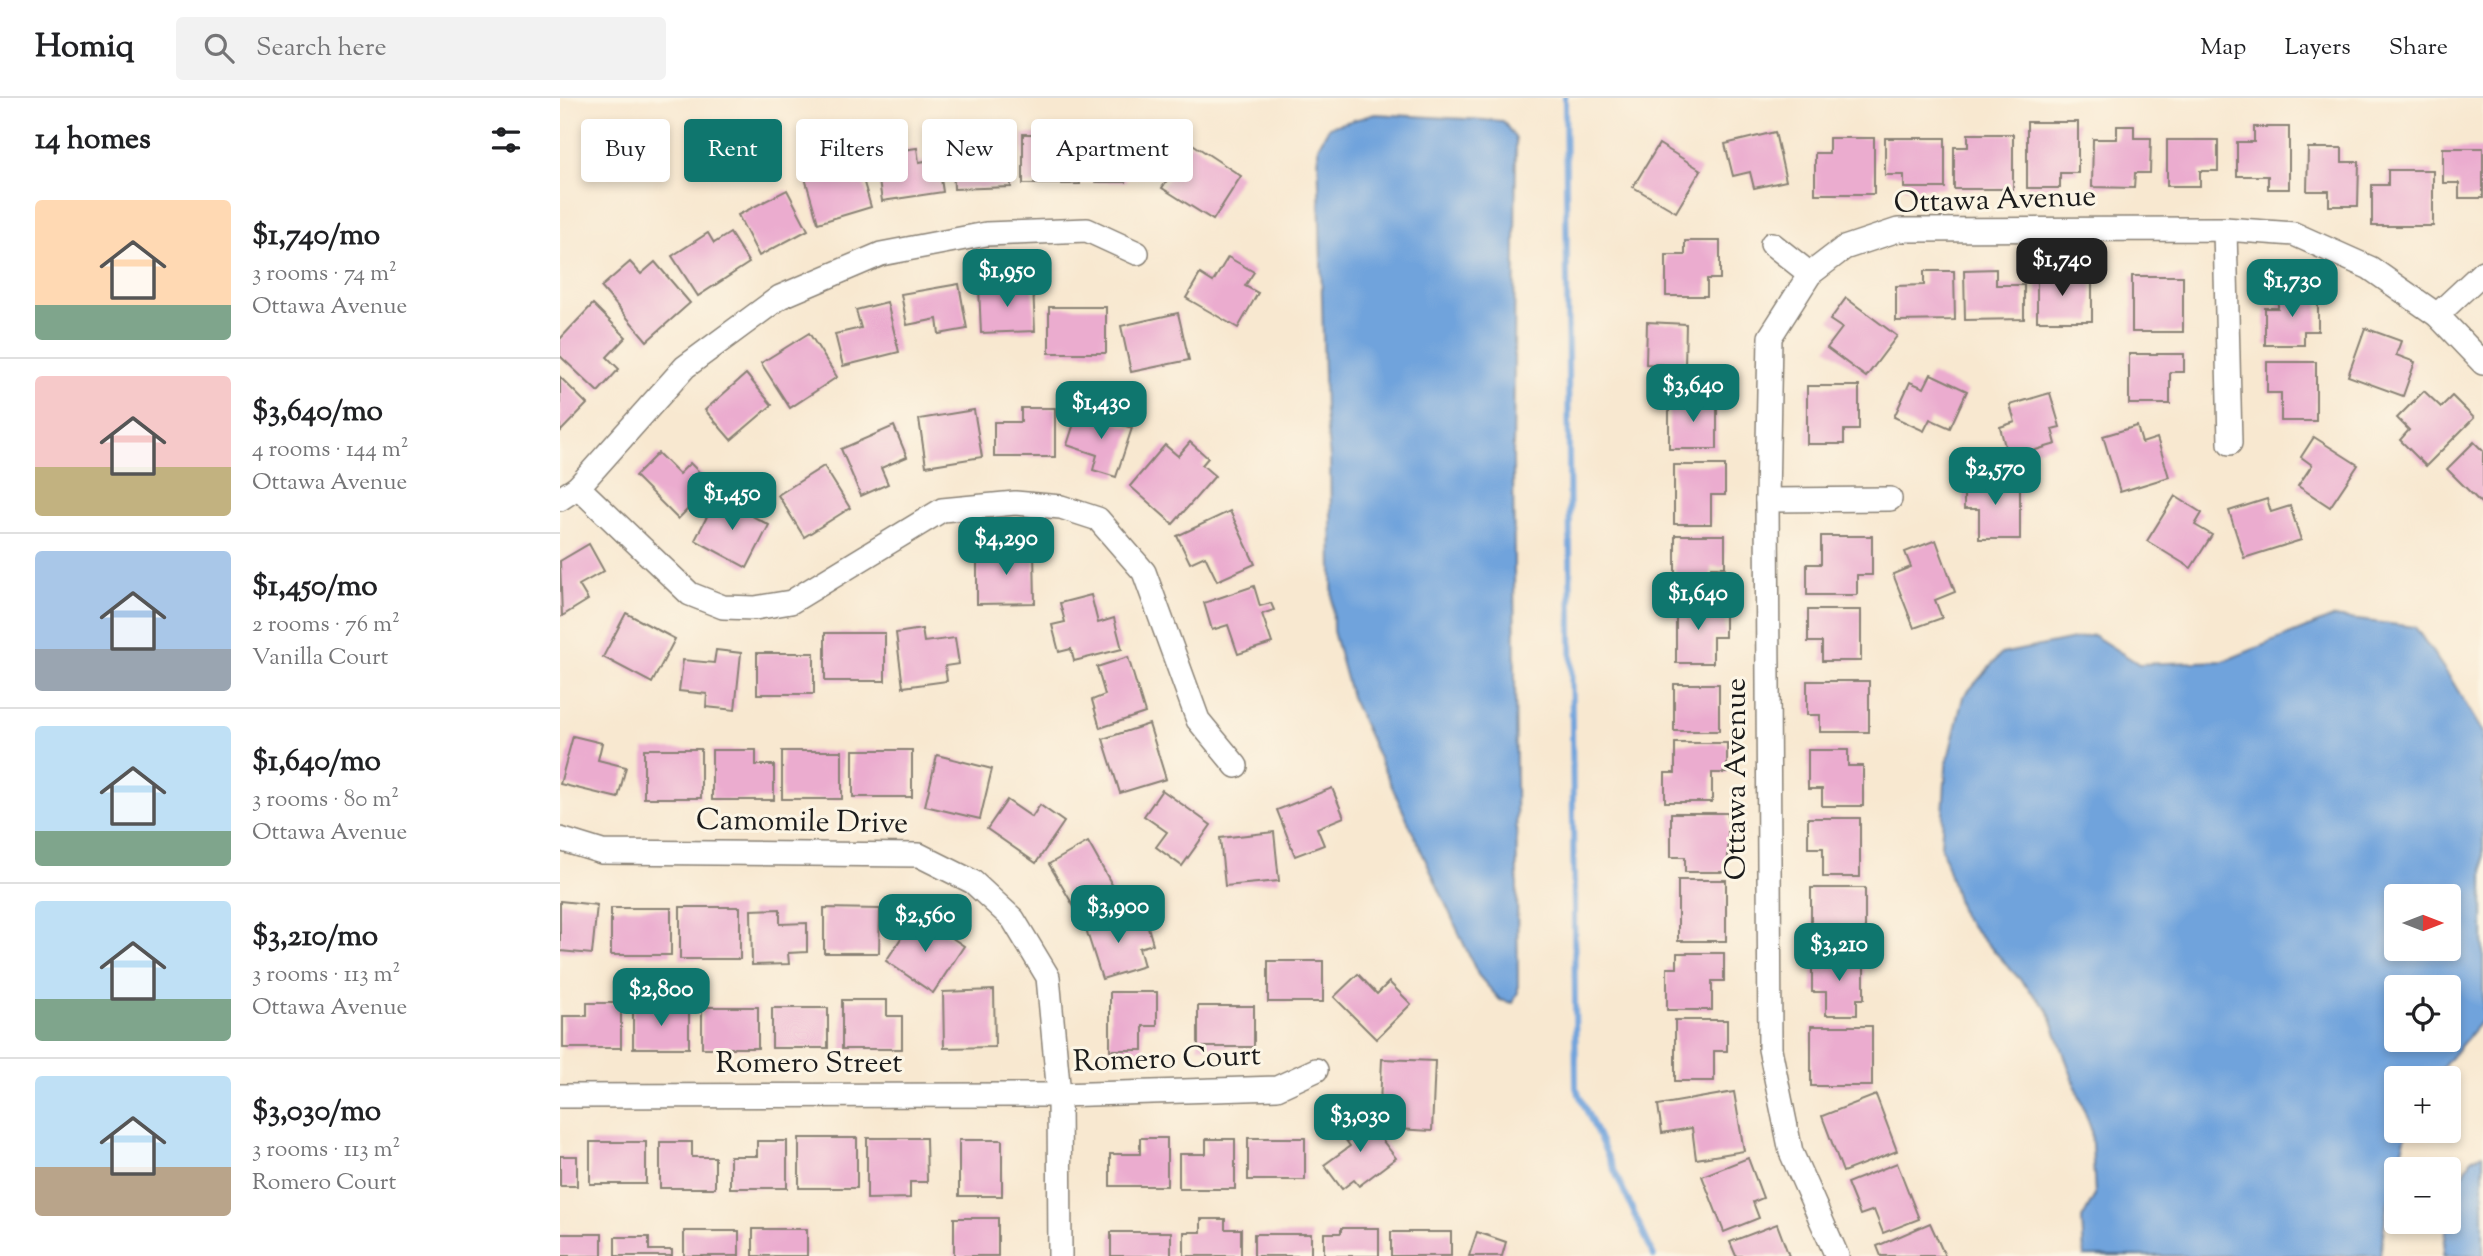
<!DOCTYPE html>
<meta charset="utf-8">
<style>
:root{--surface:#fff;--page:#f2f2f2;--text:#202124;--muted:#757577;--line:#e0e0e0;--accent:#0f766e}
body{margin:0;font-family:"Sorts Mill Goudy",serif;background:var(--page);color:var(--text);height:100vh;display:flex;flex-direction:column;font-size:26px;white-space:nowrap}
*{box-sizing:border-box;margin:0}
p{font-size:23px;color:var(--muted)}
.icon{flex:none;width:38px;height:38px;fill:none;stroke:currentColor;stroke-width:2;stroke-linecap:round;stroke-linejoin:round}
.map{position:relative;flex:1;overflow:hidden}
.details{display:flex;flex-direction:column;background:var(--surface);width:560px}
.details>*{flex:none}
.banner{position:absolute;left:21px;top:21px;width:665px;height:63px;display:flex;gap:14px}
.needle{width:46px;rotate:90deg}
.fabs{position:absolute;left:1824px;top:786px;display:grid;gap:14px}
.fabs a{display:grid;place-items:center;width:77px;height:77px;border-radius:7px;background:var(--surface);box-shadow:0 4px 10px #0003;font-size:35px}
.price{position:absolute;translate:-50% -60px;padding:0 16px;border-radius:14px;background:var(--accent);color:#fff;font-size:23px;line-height:46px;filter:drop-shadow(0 2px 4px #0008)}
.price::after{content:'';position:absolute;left:50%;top:42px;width:21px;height:16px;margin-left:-10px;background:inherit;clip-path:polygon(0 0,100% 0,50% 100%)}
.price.active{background:#222;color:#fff}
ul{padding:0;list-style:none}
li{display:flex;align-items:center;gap:21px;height:175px;padding:0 35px}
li+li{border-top:2px solid var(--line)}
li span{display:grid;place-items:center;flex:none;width:196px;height:140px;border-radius:7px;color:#555}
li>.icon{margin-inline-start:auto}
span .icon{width:84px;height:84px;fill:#fffc;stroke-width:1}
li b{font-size:30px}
h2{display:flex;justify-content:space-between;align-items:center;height:84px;padding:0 35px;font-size:30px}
.pill{padding:0 24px;border-radius:7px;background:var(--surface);box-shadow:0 4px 10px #0003;font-size:24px;line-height:63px}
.pill.active{background:var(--accent);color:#fff}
header{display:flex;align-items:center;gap:42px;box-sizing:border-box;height:98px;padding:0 35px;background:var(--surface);border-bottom:2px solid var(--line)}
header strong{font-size:33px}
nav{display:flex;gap:38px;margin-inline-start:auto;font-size:24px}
.search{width:490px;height:63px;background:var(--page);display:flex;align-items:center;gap:18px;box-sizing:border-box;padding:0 24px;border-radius:7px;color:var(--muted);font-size:26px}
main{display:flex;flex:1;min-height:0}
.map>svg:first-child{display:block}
.water{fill:#70a3dc;stroke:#46607c;stroke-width:2;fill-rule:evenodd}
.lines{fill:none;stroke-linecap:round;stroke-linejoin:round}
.stream{stroke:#70a3dc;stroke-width:6}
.building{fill:#ebaccf}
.minor-casing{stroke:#8a8276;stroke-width:26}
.minor{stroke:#fff;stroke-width:23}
.labels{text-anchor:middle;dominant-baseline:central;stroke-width:6;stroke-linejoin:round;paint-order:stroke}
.street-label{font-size:30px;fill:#1c1c1c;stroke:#fcf5e5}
</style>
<header>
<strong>Homiq</strong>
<div class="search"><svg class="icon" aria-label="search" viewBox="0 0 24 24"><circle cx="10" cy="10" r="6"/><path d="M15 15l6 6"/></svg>Search here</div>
<nav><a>Map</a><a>Layers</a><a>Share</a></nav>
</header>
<main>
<section class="details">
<h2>14 homes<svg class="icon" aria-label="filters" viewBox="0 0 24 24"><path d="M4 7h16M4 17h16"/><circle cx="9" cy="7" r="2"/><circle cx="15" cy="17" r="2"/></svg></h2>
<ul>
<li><span style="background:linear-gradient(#ffd9b3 75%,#7fa58c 0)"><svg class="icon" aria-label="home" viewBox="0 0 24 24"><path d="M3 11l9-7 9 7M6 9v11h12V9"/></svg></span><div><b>$1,740/mo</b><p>3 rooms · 74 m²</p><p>Ottawa Avenue</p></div></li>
<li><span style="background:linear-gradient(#f6c9c9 65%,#c2b280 0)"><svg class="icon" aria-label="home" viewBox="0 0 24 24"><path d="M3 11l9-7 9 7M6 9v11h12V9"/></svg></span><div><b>$3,640/mo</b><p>4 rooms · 144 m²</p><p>Ottawa Avenue</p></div></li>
<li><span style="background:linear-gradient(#a9c7e8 70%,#9aa5b1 0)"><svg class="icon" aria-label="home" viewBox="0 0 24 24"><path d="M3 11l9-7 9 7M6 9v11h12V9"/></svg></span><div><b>$1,450/mo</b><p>2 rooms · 76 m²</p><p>Vanilla Court</p></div></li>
<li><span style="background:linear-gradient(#bfe0f5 75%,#7fa58c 0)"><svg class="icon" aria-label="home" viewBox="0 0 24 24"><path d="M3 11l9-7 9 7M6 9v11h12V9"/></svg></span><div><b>$1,640/mo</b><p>3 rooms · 80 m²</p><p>Ottawa Avenue</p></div></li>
<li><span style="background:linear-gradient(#bfe0f5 70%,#7fa58c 0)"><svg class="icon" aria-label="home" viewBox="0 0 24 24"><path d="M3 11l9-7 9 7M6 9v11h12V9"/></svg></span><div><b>$3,210/mo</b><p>3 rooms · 113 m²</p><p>Ottawa Avenue</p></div></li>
<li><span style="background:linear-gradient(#bfe0f5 65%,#b9a48a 0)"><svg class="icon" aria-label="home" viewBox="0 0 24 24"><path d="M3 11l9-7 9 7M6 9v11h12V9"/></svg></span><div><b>$3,030/mo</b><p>3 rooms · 113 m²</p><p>Romero Court</p></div></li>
</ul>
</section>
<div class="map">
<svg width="1923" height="1158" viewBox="0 0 1923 1158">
<rect width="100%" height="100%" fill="#fcf5e5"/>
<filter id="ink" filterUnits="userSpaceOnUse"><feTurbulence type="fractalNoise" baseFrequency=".0143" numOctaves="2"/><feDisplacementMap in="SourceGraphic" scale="14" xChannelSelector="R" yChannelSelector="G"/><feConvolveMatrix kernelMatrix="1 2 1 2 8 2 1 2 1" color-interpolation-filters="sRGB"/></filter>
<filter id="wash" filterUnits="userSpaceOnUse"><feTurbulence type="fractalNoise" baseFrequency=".00686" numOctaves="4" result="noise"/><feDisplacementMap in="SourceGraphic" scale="28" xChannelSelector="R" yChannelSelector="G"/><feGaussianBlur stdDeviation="1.57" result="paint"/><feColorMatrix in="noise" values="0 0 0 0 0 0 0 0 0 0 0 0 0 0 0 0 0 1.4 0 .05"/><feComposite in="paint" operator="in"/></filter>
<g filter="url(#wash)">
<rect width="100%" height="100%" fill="#f8e8d0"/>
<!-- water -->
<g class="water">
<polygon points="815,16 943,23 956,41 953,362 958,894 953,905 940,902 918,877 791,599 773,533 770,360 765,316 758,49 769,29"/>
<path d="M1773 519 1855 529 1891 581 1923 635V921L1874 980H1836V1032L1847 1033 1827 1108 1820 1158H1524L1522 1121 1535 1097 1531 1031 1488 912 1402 818 1381 748 1386 669 1403 599 1441 556 1533 537 1579 566 1664 563ZM1888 798V850H1836V798ZM1888 889V942H1836V889Z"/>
<polygon points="1923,1056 1923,1158 1883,1158 1890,1100 1912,1060"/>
</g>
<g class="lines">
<!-- stream -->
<polyline class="stream" points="1005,0 1016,990 1094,1158"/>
</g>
<g id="blocks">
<!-- building -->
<g class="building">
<polygon points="1467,24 1518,24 1518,75 1500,75 1500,90 1467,90"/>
<polygon points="448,26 451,89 394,91 392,40 406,40 405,27"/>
<polygon points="1557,28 1574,28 1574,40 1591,40 1590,75 1575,75 1574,90 1532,89 1533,41 1557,41"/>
<polygon points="1694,29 1729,29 1729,91 1708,91 1708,78 1677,78 1677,44 1694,44"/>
<polygon points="1215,34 1226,83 1194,90 1190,74 1173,78 1165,46"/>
<rect x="463" y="36" width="57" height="50"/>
<polygon points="1408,36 1453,36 1453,91 1394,91 1394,49 1408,49"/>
<polygon points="536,38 593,38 593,70 566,70 566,84 536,84"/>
<polygon points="1269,40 1314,40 1314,96 1255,96 1255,55 1269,55"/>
<polygon points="1325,40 1385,40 1385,90 1344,90 1344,77 1325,77"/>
<polygon points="1607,42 1658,42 1658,73 1640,73 1640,88 1607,88"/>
<polygon points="631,45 681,78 653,122 602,90"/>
<polygon points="1099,46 1141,72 1116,114 1073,89"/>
<polygon points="357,50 359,64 378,61 383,94 322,103 315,56"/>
<polygon points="1748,50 1782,50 1782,64 1799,64 1798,108 1769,108 1769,93 1747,93"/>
<polygon points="1883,50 1923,50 1923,100 1899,100 1899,85 1883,85"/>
<polygon points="298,64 311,109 258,125 245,80"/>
<polygon points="1828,72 1873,72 1873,128 1812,128 1812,87 1828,87"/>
<polygon points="227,92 248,132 199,158 178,117"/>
<polygon points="148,135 154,145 170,135 189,165 138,198 112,158"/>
<polygon points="1125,143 1160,143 1160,181 1147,181 1147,198 1106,198 1106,157 1125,157"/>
<polygon points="668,159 694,174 685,188 698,195 678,230 626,200 640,176 653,184"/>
<polygon points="70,164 81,176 95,164 130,205 87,243 41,189"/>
<polygon points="1436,171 1436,187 1464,187 1464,221 1405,222 1404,172"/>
<polygon points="1477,171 1506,171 1506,185 1532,185 1532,223 1477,223"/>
<polygon points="1364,173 1394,173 1395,222 1336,223 1336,188 1364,187"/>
<rect x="1572" y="178" width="51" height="56"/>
<polygon points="399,186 407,231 379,236 377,221 347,227 341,196"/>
<polygon points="473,187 475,233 421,235 419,189"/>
<polygon points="1718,194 1758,194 1758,233 1744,233 1744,247 1705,247 1705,210 1718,210"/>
<polygon points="1286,200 1337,238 1306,279 1267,250 1282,230 1270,222"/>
<polygon points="327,204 339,254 283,268 275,236 301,230 296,212"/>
<polygon points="33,206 66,239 47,259 59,271 38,294 0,258 0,241"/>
<rect x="489" y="209" width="57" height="46"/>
<polygon points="618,215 629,262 571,274 561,228"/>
<polygon points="1087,224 1126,226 1125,268 1086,266"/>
<polygon points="1805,230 1841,243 1836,257 1855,264 1843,298 1788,278"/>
<polygon points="249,235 277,279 230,310 201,265"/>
<polygon points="1569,256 1624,256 1624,274 1610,274 1610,306 1569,306"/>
<polygon points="1707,264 1756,264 1756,323 1721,323 1721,295 1707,295"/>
<polygon points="186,276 212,307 171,342 145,312"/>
<polygon points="1371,276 1407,293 1390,330 1370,321 1364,333 1334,319 1350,284 1364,290"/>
<polygon points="0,279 27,306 0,334"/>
<polygon points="1247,288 1299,288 1299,332 1284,332 1284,346 1247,346"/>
<polygon points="1864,293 1881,309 1892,298 1914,320 1866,368 1840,342 1849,332 1837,320"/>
<polygon points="1490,295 1500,329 1492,331 1496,346 1448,360 1440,329 1455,324 1450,307"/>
<rect x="1109" y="301" width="48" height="50"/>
<polygon points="461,310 495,310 495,359 434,359 434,324 461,324"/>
<polygon points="414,312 422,359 366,368 359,321"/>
<polygon points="518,313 572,330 556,379 533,372 537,357 507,347"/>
<polygon points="334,328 347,359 321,370 328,386 301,398 281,351"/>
<polygon points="1577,328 1582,345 1597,340 1609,379 1560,394 1543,338"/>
<polygon points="1754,339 1798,367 1770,409 1738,388 1752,367 1741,359"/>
<polygon points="630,344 648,360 642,367 655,378 613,426 570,388 605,347 618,358"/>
<polygon points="1914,344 1923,353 1923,407 1887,371"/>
<polygon points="98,355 119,376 130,365 152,387 118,421 75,378"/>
<polygon points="1114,367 1165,367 1165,397 1151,397 1151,426 1114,426"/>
<polygon points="264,368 290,410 244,439 218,397"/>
<polygon points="1404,382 1460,382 1460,441 1419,441 1419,411 1404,411"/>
<polygon points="1615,398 1642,415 1635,427 1652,437 1631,470 1587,443"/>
<polygon points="157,399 209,427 187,470 135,442"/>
<polygon points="1707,401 1711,414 1730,408 1741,442 1684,460 1669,413"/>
<polygon points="670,413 695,466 657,483 645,458 630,465 617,438"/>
<polygon points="1115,437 1165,437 1165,469 1151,469 1151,497 1115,497"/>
<polygon points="1261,438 1312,438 1312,477 1297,477 1297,497 1247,497 1247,466 1261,466"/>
<polygon points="1376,442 1395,494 1375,502 1382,520 1354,530 1333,476 1351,469 1345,454"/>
<polygon points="29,446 44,473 19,487 28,502 2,518 0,463"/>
<polygon points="417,452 474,452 475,505 417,506"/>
<polygon points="694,488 700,508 711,505 714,512 702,516 712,545 678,556 668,527 652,532 644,505"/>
<polygon points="531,497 538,525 554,520 562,551 514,563 511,551 499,554 492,527 505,524 500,505"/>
<polygon points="1116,507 1165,507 1165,539 1153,539 1153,565 1116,565"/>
<polygon points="1248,512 1301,512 1301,563 1262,563 1262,544 1248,544"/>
<polygon points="66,515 115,541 92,585 43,559"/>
<polygon points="362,531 364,544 395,540 399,566 385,568 387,583 343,589 336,535"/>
<rect x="265" y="535" width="60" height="48"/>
<polygon points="156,552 181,555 175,612 146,609 147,596 119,593 123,562 154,565"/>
<rect x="197" y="555" width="57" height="41"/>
<polygon points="568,559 585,615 540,630 532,602 545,597 537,569"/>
<polygon points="1247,583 1309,583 1309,634 1260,634 1260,617 1247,617"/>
<rect x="1114" y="586" width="45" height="47"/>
<polygon points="589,626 606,681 560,695 543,641"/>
<polygon points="13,638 42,645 38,662 66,669 58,700 0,686"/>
<polygon points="1115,645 1167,645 1167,675 1152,675 1152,704 1105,704 1105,675 1115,675"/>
<rect x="84" y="651" width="57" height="49"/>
<polygon points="152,652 196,652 196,667 214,667 214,702 152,702"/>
<rect x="293" y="652" width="59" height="47"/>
<polygon points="1248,652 1288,652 1288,668 1303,668 1303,708 1262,708 1262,691 1248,691"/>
<rect x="222" y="653" width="60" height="48"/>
<polygon points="377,657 432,671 420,721 365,708"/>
<polygon points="772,690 784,719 757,730 764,747 735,758 717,712"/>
<polygon points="602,692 651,727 622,768 596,749 607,734 584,718"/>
<polygon points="447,702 472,719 480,707 504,724 476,765 427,731"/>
<polygon points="1111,715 1168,715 1168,774 1125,774 1125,759 1111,759"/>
<polygon points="1248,720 1300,720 1300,779 1263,779 1263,750 1248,750"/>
<polygon points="714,734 719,783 665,788 660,740"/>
<polygon points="528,744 555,792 517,814 489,766"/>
<rect x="1118" y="782" width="48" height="61"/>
<rect x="1251" y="790" width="54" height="59"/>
<polygon points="0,803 37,807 32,856 0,853"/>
<rect x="120" y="809" width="60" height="52"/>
<rect x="51" y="810" width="60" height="47"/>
<polygon points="264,810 320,811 319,855 264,855"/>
<polygon points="220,811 220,826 247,825 247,854 228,855 229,866 192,867 191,812"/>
<polygon points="565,815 569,828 586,822 593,846 579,850 584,868 542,881 525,828"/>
<polygon points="357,816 404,848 373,895 326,863"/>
<polygon points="1117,855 1164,855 1164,883 1152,883 1152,912 1107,912 1107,870 1117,870"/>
<polygon points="1252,859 1304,859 1304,901 1297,901 1297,917 1266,917 1266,894 1252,894"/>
<rect x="708" y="863" width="55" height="41"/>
<polygon points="798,876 817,896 829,884 851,906 816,941 774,899"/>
<polygon points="434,892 435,949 384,950 383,894"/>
<polygon points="550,894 597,894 597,928 583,928 583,952 550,952"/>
<polygon points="282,902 327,902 327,918 342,918 342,951 282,951"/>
<polygon points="27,905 61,905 61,950 3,950 3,918 27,918"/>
<rect x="638" y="908" width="56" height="41"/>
<rect x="73" y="909" width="56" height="41"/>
<rect x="142" y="909" width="56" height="41"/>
<rect x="212" y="910" width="56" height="40"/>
<polygon points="1115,922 1167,922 1167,953 1154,953 1154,983 1115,983"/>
<rect x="1251" y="928" width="61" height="60"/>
<polygon points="822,961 875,963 872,1033 819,1030"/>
<polygon points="1174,994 1184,1053 1136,1061 1132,1030 1102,1035 1098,1007"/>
<polygon points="1316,997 1337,1053 1283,1074 1262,1018"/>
<polygon points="802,1016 836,1060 799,1088 794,1082 782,1091 764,1067 790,1048 779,1033"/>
<rect x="239" y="1040" width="58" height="50"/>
<polygon points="307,1040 366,1040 367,1084 350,1084 350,1100 307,1101"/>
<polygon points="580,1040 607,1040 607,1088 550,1088 550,1056 580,1056"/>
<rect x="688" y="1040" width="57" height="42"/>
<polygon points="646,1041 675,1041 675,1091 619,1091 619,1056 646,1056"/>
<rect x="399" y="1042" width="43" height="56"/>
<polygon points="197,1043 227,1043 227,1090 170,1090 170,1058 197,1058"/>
<rect x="30" y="1044" width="56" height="42"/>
<polygon points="100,1044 132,1044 132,1059 155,1059 155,1090 100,1090"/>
<rect x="0" y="1058" width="17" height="30"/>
<polygon points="1188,1060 1203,1100 1193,1104 1199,1120 1164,1134 1142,1078"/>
<polygon points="1337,1065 1359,1121 1323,1135 1314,1112 1300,1117 1287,1085"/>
<rect x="394" y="1120" width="44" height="38"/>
<polygon points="641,1121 665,1121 665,1131 681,1131 681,1158 624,1158 624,1134 641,1134"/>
<polygon points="1370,1125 1385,1158 1321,1158 1317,1148"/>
<polygon points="1217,1126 1229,1158 1176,1158 1170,1144"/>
<polygon points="781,1130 819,1130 819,1158 764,1158 764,1135 781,1135"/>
<rect x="193" y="1131" width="54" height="27"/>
<rect x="124" y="1133" width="55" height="25"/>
<rect x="551" y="1134" width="60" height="24"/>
<rect x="831" y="1134" width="60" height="24"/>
<polygon points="917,1134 946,1144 942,1158 909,1158"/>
<rect x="0" y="1136" width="42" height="22"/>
<rect x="694" y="1136" width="57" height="22"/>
<polygon points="55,1139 89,1139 89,1152 112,1152 112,1158 55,1158"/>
</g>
</g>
</g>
<g filter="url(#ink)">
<use href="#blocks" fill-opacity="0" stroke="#8a8276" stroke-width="2"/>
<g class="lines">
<defs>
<g id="minor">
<polyline points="1665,131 1670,345"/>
<polyline points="1212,146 1250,176"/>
<polyline points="1877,217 1923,174"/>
<polyline points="18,389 130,496 163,509 195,510 231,504 382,412 455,405 501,409 538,421 584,474 638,622 676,668"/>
<polyline points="0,401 18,389 125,269 220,199 321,156 426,136 527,132 577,155"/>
<polyline points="1207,402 1330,401"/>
<polyline points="0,741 42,754 359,757 413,784 453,821 488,879 499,997 500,1158"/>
<polyline points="0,998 499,997 717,990 756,972"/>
<polyline points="1277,1158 1231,1054 1210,951 1207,402 1210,239 1250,176 1284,150 1338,132 1665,131 1734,136 1810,170 1877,217 1923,265"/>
</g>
</defs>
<!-- minor casing -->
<use href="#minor" class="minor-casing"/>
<!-- minor -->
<use href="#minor" class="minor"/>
</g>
</g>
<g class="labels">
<!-- street labels -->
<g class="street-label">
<text transform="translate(1435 103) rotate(-2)">Ottawa Avenue</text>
<text transform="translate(1177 681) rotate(-90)">Ottawa Avenue</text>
<text transform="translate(242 725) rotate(1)">Camomile Drive</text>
<text transform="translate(607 962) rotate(-2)">Romero Court</text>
<text x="249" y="966">Romero Street</text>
</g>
</g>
</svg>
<div class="fabs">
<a><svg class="needle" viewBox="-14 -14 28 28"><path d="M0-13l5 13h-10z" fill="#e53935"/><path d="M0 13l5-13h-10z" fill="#757577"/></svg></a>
<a><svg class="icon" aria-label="locate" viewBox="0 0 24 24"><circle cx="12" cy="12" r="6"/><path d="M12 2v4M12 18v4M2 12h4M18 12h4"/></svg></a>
<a>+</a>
<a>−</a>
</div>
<b class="price active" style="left:1502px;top:200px">$1,740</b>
<b class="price" style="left:447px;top:211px">$1,950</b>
<b class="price" style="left:1732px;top:221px">$1,730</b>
<b class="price" style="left:1133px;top:326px">$3,640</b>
<b class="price" style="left:541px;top:343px">$1,430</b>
<b class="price" style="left:1435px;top:409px">$2,570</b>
<b class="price" style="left:172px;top:434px">$1,450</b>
<b class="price" style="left:446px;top:479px">$4,290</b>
<b class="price" style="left:1138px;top:534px">$1,640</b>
<b class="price" style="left:558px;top:847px">$3,900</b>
<b class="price" style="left:365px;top:856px">$2,560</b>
<b class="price" style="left:1279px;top:885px">$3,210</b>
<b class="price" style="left:101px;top:930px">$2,800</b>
<b class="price" style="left:800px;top:1056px">$3,030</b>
<div class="banner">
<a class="pill">Buy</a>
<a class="pill active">Rent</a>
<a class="pill">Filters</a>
<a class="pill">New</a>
<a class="pill">Apartment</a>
</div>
</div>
</main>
